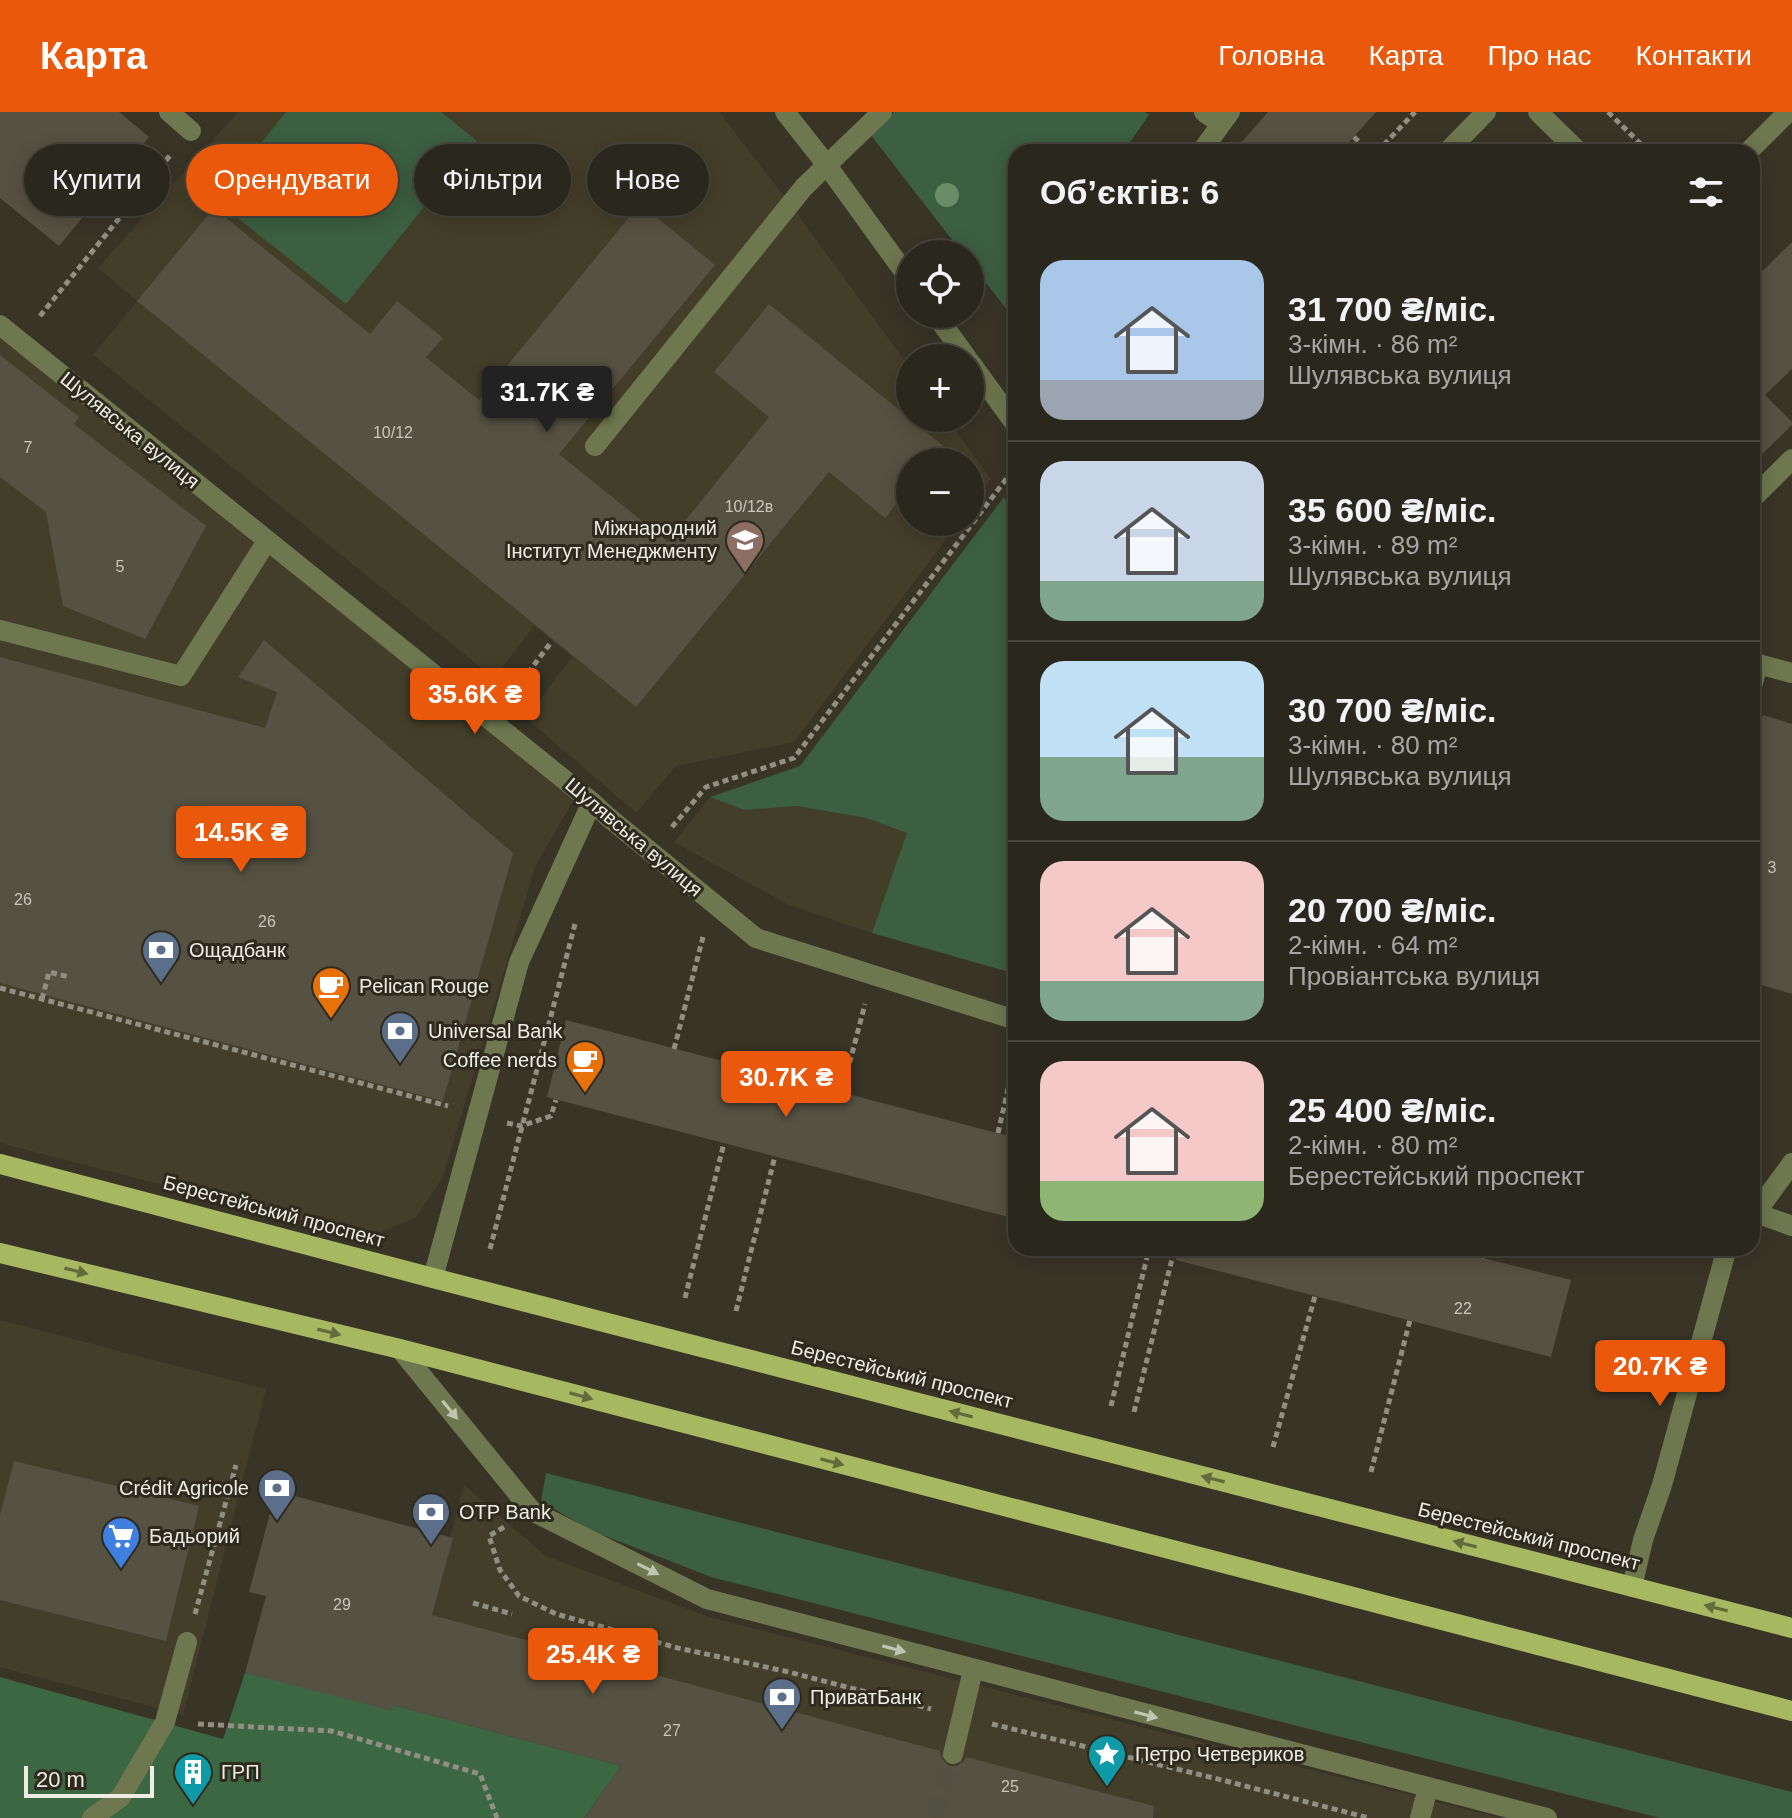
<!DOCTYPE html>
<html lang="uk">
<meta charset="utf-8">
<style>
:root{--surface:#2a281d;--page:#36342a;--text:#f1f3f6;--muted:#a5a6a4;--line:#46443b;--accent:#ea580c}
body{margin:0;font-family:Arial,sans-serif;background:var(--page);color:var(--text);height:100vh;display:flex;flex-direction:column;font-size:30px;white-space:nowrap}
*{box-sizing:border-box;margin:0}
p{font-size:26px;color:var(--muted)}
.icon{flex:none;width:44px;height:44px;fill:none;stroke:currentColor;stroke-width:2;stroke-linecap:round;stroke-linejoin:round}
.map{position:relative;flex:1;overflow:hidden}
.side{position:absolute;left:1008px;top:32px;width:752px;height:1112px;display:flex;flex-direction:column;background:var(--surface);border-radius:24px;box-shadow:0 4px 20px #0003,0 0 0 2px var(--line)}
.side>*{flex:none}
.hud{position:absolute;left:24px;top:32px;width:760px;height:72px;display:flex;gap:16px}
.buttons{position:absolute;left:896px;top:128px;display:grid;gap:16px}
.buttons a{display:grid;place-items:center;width:88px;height:88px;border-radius:50%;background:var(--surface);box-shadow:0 4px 20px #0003,0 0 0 2px var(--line);font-size:40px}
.scale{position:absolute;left:24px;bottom:20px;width:130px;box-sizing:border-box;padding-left:8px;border:4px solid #eeede4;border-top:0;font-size:22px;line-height:28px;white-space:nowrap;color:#eeede4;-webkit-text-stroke:6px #2e2b1e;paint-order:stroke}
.price{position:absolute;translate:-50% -68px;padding:0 18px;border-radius:8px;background:var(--accent);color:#fff;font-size:26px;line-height:52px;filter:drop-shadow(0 2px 4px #0008)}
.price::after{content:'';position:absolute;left:50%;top:48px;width:24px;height:18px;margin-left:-12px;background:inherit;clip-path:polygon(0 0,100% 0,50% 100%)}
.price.on{background:#222;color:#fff}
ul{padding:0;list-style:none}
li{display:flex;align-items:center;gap:24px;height:200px;padding:0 32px}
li+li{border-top:2px solid var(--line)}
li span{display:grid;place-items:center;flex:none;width:224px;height:160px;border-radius:24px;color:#555}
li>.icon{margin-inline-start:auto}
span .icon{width:96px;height:96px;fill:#fffc;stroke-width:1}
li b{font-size:34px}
h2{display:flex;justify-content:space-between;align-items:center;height:96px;padding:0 32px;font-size:34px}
.chip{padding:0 28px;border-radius:36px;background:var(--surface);box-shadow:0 4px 20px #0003,0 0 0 2px var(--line);font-size:28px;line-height:72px}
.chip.on{background:var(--accent);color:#fff}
header{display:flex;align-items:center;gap:48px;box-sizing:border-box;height:112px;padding:0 40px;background:var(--accent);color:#fff}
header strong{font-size:38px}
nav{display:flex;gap:44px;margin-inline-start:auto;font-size:28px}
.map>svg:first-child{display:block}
.built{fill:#433e29}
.green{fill:#3c5e41}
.forest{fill:#3c6743}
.building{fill:#555243}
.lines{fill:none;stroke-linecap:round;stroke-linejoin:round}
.minor-tunnel{stroke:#535143;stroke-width:20;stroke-dasharray:20 10;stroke-linecap:butt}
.path{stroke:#918f84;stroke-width:5;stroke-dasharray:6 4;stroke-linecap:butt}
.minor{stroke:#6e774e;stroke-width:20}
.major{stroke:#a7b861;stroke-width:20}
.tree{fill:#6a8d67}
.oneway{fill:#646a3c}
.oneway2{fill:#c1c4b0}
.labels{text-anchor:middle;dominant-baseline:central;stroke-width:6;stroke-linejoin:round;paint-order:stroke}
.number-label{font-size:16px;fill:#c8c6bc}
.street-label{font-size:20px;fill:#eeede4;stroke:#2e2b1e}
.poi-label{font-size:20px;fill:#eeede4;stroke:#2e2b1e;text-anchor:start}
</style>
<header>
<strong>Карта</strong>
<nav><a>Головна</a><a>Карта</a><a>Про нас</a><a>Контакти</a></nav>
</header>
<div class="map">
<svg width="1792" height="1706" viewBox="0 0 1792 1706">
<rect width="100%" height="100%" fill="#383527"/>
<!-- built -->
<g class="built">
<polygon points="238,0 719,0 790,92 910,256 910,306 946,306 991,367 970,395 970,350 910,350 910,410 959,410 794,630 676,654 636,701 526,606 572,545 534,514 494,566 93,243 137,189 98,156"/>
<polygon points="0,224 574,687 535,755 443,1065 416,1105 368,1126 0,1031"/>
<polygon points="710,685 744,698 797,694 866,706 908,721 872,821 787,792 674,730"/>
<polygon points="0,1208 266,1277 183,1603 0,1555"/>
<polygon points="464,1373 546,1444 709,1505 1500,1706 707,1706 398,1622"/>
</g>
<!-- green -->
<g class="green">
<polygon points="286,0 441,0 477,29 346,192 215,88"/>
<polygon points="894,0 1145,0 1149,3 1123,40 1016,40 1016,197 1011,203 970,150 970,142 963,142 870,22"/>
<polygon points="1004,385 1016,403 1016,862 872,821 907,721 866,706 797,694 744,698 710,685 800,654"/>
<polygon points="546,1361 1792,1680 1792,1706 1660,1706 711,1465 590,1418 541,1389"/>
</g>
<!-- forest -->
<polygon class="forest" points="245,1561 393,1593 621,1654 584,1706 0,1706 0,1565 223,1627"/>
<!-- building -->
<g class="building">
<polygon points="0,0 119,0 149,25 59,134 0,86"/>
<polygon points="1268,0 1376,0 1340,40 1233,40"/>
<polygon points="640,92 715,153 559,342 668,430 769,305 714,260 769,192 963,350 910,350 910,375 885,406 829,360 636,595 137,189 214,96 370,222 397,189 443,226 426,245 479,288"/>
<polygon points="1792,130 1792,257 1765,283 1792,310 1792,313 1752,352 1752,169"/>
<polygon points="0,243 79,305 74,312 206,414 145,527 63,494 46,400 0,365"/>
<polygon points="264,528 513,741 443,989 0,871 0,545 265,616 277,580 238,565"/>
<polygon points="1763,603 1792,612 1792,882 1752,870 1752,640"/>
<polygon points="566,908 1016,1026 1016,1107 547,985"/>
<polygon points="1177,1136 1443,1136 1571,1168 1551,1245 1176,1148"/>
<polygon points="14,1349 199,1394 166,1529 0,1488 0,1403"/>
<polygon points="276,1379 453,1426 432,1503 940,1639 941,1646 949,1654 957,1654 963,1650 966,1645 1154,1694 1153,1706 584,1706 621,1654 393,1593 392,1599 245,1561 266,1484 249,1480"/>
</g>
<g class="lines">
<!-- minor-tunnel -->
<polyline class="minor-tunnel" points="935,1706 953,1642"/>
<!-- path -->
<g class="path">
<polyline points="1608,0 1649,40"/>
<polyline points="1354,25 1369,40"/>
<polyline points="1377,40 1415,0"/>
<polyline points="110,73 132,91"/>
<polyline points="40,204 172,41"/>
<polyline points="510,585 552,529"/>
<polyline points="672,715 706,675 794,646 1013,358"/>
<polyline points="0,876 448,994"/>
<polyline points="42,887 49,860 69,865"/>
<polyline points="674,937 703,825"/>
<polyline points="842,980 865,892"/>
<polyline points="507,1011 521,1014 551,1004 556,988"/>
<polyline points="998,1021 1016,942"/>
<polyline points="490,1137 575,812"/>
<polyline points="1481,1146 1483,1136"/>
<polyline points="685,1186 724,1031"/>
<polyline points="736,1199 775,1044"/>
<polyline points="1111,1294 1148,1141"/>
<polyline points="1134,1300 1172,1147"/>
<polyline points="1273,1335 1315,1184"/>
<polyline points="1371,1360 1410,1208"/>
<polyline points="504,1415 489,1424 500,1458 519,1484 556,1502 678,1536 789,1560 931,1597"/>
<polyline points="473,1491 512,1502"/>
<polyline points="195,1502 236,1353"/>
<polyline points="198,1612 332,1619 480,1662 497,1706"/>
<polyline points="992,1612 1226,1669 1369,1706"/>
</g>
<!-- minor -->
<g class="minor">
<polyline points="169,0 191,19"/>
<polyline points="785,0 826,52 910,168"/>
<polyline points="1204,0 1221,12"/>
<polyline points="1538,0 1579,40"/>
<polyline points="1201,40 1230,0"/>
<polyline points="1447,40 1486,0"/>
<polyline points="1748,40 1788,0"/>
<polyline points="935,202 967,246"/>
<polyline points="0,213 592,690 607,704 756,826 1016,908"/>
<polyline points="970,250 1016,313"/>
<polyline points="595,334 804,75 882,0"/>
<polyline points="1752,387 1792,347"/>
<polyline points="0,518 181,564 267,429"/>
<polyline points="1752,574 1758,552 1792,561"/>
<polyline points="1756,1101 1792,1114"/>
<polyline points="1752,1106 1792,1051"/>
<polyline points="433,1166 519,850 592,690"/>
<polyline points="400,1237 532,1399 707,1487 1547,1706"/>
<polyline points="1632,1475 1643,1428 1662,1373 1725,1143 1730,1136"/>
<polyline points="953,1642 973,1558"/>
<polyline points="92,1706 121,1685 165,1610 187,1530"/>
<polyline points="1420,1706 1428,1676"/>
</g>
<!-- major -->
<g class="major">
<polyline points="0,1052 433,1166 1792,1516"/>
<polyline points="0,1141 400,1237 1792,1599"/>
</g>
</g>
<!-- trees -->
<circle class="tree" cx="947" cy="83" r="12"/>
<!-- one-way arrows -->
<defs><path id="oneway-solid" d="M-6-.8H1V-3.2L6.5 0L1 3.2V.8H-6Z" transform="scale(2)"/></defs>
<g class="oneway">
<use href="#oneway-solid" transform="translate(76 1159) rotate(14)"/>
<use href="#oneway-solid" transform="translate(329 1220) rotate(14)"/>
<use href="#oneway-solid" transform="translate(581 1284) rotate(15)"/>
<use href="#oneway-solid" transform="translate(961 1302) rotate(-166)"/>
<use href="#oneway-solid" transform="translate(832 1350) rotate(15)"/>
<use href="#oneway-solid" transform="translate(1213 1367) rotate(-166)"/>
<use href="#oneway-solid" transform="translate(1465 1432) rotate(-166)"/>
<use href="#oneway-solid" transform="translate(1716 1496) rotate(-166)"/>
</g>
<g class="oneway2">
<use href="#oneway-solid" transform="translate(450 1298) rotate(51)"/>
<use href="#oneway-solid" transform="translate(648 1457) rotate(27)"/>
<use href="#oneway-solid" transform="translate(894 1537) rotate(15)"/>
<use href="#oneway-solid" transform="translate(1146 1603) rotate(15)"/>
</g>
<!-- icons -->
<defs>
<symbol id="university-pin" viewBox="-11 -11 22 30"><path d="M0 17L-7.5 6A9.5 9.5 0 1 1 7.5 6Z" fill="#8d6e63" stroke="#2e2b1e"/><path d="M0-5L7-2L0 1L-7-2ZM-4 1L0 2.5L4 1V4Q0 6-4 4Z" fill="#fff"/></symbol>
<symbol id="bank-pin" viewBox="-11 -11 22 30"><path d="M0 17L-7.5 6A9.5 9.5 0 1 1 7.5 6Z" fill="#5c6f8a" stroke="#2e2b1e"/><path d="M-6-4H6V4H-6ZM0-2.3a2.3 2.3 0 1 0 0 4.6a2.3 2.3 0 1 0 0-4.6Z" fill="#fff"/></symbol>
<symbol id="cafe-pin" viewBox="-11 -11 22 30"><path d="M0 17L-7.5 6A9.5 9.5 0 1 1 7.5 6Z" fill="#e8710a" stroke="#2e2b1e"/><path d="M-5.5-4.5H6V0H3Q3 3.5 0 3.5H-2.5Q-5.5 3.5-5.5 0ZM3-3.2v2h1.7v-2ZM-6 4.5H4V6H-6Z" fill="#fff"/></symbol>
<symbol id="supermarket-pin" viewBox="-11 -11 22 30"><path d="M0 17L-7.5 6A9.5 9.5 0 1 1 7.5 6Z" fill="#3f7fe0" stroke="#2e2b1e"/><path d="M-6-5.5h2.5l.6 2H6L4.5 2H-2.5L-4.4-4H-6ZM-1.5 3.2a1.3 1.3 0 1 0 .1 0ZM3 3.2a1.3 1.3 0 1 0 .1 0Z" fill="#fff"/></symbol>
<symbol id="sight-pin" viewBox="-11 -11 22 30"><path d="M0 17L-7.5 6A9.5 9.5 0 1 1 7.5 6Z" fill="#0f9aa8" stroke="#2e2b1e"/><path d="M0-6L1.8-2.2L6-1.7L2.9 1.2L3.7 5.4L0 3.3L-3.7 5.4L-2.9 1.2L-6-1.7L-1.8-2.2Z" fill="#fff"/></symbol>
<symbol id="building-pin" viewBox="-11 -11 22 30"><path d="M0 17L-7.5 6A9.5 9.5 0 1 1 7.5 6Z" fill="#0f9aa8" stroke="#2e2b1e"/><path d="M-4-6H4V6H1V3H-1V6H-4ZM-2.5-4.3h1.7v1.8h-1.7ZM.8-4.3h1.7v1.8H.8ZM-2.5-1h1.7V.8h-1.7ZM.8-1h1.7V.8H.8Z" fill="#fff"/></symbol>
</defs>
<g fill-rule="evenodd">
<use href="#university-pin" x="723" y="406" width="44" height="60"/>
<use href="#bank-pin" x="139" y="816" width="44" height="60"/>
<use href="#cafe-pin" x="309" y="852" width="44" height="60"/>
<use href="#bank-pin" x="378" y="897" width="44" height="60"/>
<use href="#cafe-pin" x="563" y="926" width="44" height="60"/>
<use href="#bank-pin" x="255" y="1354" width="44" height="60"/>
<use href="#bank-pin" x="409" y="1378" width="44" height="60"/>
<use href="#supermarket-pin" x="99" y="1402" width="44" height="60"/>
<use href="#bank-pin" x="760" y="1563" width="44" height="60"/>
<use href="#sight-pin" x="1085" y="1620" width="44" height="60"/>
<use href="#building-pin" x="171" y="1638" width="44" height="60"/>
</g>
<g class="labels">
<!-- number labels -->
<g class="number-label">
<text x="393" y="320">10/12</text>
<text x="28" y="335">7</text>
<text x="749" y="394">10/12в</text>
<text x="120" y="454">5</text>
<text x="1772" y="755">3</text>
<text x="23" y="787">26</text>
<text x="267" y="809">26</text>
<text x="1463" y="1196">22</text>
<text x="342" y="1492">29</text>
<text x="672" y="1618">27</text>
<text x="1010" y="1674">25</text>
</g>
<!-- street labels -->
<g class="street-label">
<text transform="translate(130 318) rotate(39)">Шулявська вулиця</text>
<text transform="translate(634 725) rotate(40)">Шулявська вулиця</text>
<text transform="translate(274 1099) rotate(15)">Берестейський проспект</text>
<text transform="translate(902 1262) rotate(14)">Берестейський проспект</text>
<text transform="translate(1529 1424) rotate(14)">Берестейський проспект</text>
</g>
<!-- poi labels -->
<g class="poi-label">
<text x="717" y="416" text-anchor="end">Міжнародний<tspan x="717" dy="23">Інститут Менеджменту</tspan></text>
<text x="189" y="838">Ощадбанк</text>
<text x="359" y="874">Pelican Rouge</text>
<text x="428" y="919">Universal Bank</text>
<text x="557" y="948" text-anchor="end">Coffee nerds</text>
<text x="249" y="1376" text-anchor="end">Crédit Agricole</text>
<text x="459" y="1400">OTP Bank</text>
<text x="149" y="1424">Бадьорий</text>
<text x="810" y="1585">ПриватБанк</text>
<text x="1135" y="1642">Петро Четвериков</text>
<text x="221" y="1660">ГРП</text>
</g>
</g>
</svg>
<div class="buttons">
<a><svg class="icon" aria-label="locate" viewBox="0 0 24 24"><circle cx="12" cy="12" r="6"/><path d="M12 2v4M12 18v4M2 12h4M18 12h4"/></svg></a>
<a>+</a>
<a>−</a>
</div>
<div class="scale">20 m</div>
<b class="price on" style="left:547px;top:322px">31.7K ₴</b>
<b class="price" style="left:475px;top:624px">35.6K ₴</b>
<b class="price" style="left:241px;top:762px">14.5K ₴</b>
<b class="price" style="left:786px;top:1007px">30.7K ₴</b>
<b class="price" style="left:1660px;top:1296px">20.7K ₴</b>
<b class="price" style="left:593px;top:1584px">25.4K ₴</b>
<div class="hud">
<a class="chip">Купити</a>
<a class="chip on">Орендувати</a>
<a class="chip">Фільтри</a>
<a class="chip">Нове</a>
</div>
<section class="side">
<h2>Об’єктів: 6<svg class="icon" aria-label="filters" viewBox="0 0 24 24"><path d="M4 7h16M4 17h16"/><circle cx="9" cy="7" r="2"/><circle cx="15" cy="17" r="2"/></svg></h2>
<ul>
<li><span style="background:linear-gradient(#a9c7e8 75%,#9aa5b1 0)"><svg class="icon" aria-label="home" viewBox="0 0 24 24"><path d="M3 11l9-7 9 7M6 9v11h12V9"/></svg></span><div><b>31 700 ₴/міс.</b><p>3-кімн. · 86 m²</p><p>Шулявська вулиця</p></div></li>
<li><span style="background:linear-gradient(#c9d6e8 75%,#7fa58c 0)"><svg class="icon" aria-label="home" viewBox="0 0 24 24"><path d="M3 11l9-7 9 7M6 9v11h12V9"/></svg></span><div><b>35 600 ₴/міс.</b><p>3-кімн. · 89 m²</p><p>Шулявська вулиця</p></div></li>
<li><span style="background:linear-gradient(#bfe0f5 60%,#7fa58c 0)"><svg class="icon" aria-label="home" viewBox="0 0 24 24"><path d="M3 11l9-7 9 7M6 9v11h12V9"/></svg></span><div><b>30 700 ₴/міс.</b><p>3-кімн. · 80 m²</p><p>Шулявська вулиця</p></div></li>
<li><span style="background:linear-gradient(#f6c9c9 75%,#7fa58c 0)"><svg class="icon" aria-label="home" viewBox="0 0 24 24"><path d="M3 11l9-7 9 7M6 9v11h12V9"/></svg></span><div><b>20 700 ₴/міс.</b><p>2-кімн. · 64 m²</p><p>Провіантська вулиця</p></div></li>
<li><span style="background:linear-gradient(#f6c9c9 75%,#8fb573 0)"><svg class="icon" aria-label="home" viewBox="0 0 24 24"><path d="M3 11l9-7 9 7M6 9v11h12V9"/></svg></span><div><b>25 400 ₴/міс.</b><p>2-кімн. · 80 m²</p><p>Берестейський проспект</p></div></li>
</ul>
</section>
</div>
